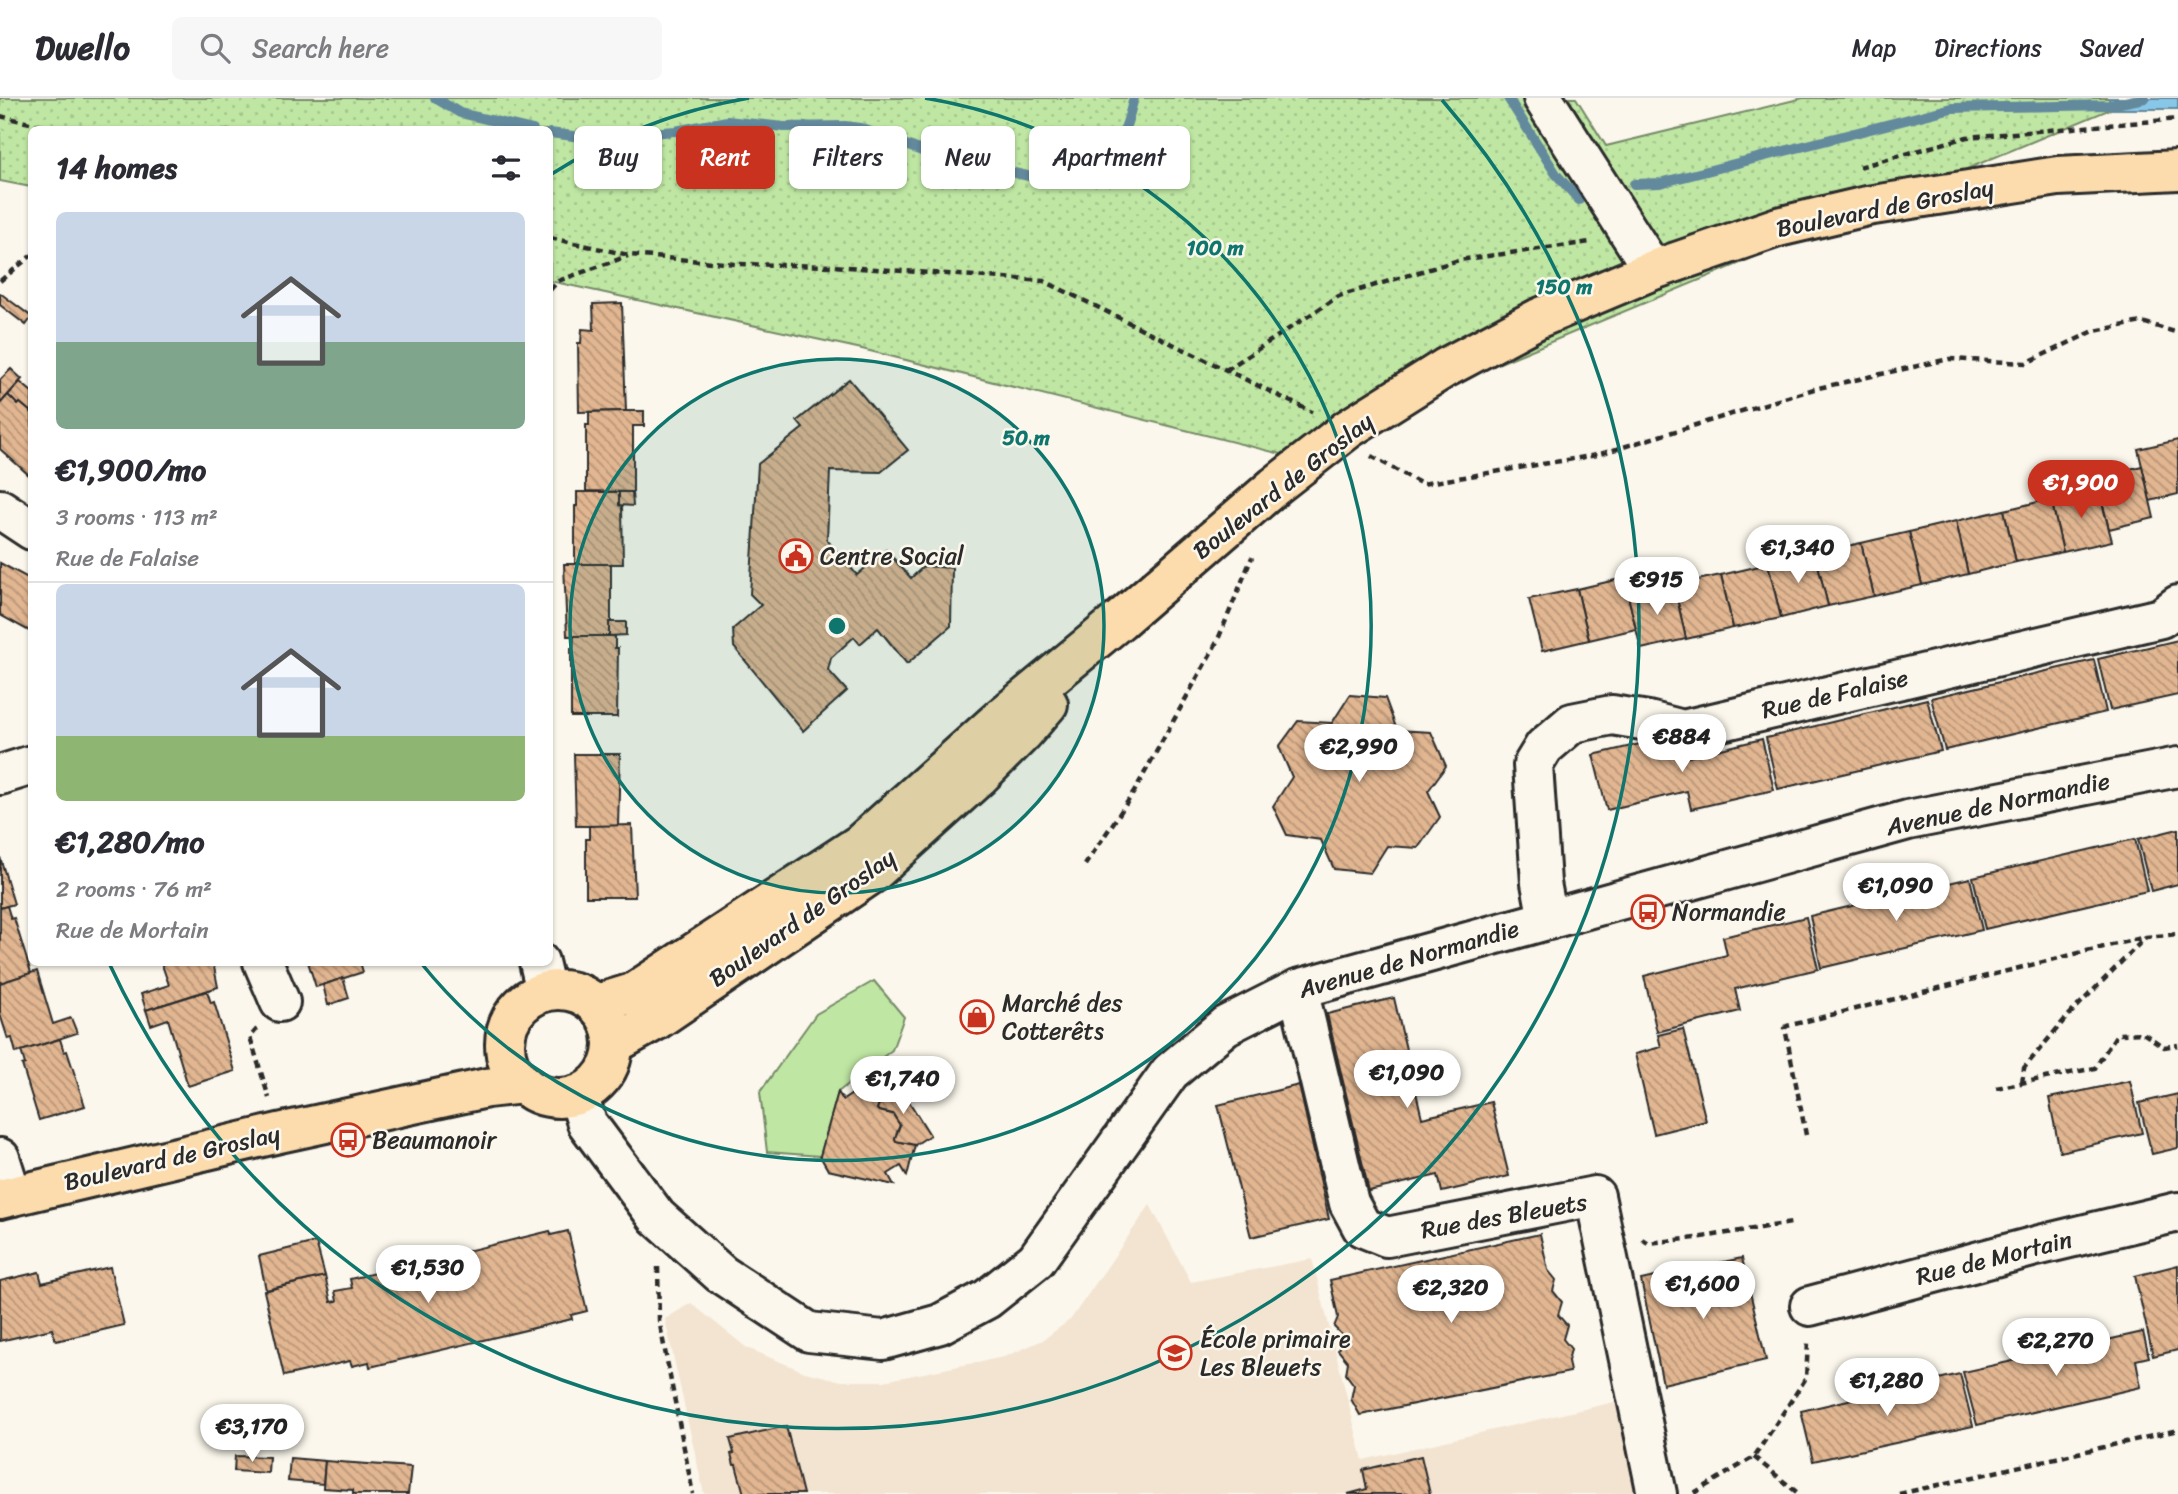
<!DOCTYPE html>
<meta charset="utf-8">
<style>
:root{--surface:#fff;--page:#f7f7f7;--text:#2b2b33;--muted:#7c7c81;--line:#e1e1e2;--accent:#c8321e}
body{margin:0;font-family:Sriracha,sans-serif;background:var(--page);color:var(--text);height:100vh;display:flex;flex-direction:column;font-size:26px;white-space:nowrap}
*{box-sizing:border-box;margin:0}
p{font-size:23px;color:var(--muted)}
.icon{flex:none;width:38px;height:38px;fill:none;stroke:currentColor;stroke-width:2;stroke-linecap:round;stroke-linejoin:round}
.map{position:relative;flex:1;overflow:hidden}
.drawer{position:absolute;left:28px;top:28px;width:525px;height:840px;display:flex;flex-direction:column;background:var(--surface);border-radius:10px;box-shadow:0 2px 5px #0004}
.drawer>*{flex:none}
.banner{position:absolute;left:574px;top:28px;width:665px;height:63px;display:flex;gap:14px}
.price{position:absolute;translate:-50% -60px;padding:0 16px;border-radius:24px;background:#fff;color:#222;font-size:23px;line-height:46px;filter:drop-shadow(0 2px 4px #0008)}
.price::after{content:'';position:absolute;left:50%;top:42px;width:21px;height:16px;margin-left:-10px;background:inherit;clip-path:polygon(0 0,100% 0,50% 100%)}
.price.selected{background:var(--accent);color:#fff}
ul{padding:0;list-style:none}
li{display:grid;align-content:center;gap:14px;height:371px;padding:0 28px}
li+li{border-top:2px solid var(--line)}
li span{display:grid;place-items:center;height:217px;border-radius:10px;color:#555}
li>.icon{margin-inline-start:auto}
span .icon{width:126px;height:126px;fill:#fffc;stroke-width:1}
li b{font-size:30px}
h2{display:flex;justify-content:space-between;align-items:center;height:84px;padding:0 28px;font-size:30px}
.chip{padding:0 24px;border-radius:10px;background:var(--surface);box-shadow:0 2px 5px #0004;font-size:24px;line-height:63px}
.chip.selected{background:var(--accent);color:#fff}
header{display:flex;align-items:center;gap:42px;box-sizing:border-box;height:98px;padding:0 35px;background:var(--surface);border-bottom:2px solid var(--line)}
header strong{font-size:33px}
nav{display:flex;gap:38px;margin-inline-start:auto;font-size:24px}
.search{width:490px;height:63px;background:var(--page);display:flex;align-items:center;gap:18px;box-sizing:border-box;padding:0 24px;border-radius:10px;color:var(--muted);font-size:26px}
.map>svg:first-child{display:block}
.built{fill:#f3e4d1}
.grass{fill:url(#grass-dots);stroke:#758967;stroke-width:2}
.pitch{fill:#bfe7a3;stroke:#758967;stroke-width:2}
.water{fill:#89c7e9;stroke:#63899d;stroke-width:2}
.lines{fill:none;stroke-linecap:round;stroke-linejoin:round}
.stream{stroke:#63899d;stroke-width:10}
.building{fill:url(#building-back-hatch);stroke:#2b2b2b;stroke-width:2}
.minor-casing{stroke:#2b2b2b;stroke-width:44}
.major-casing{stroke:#2b2b2b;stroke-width:44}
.path{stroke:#2b2b2b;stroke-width:4.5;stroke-dasharray:7 5;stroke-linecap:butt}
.minor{stroke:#fbf7ec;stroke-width:38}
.major{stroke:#fcdcac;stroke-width:38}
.ring{fill:none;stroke:#0f766e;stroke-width:3.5}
.labels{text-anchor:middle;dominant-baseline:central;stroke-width:5;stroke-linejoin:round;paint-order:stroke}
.street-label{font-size:24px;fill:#2b2b2b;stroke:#fbf7ec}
.poi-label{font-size:24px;fill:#2b2b2b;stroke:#fbf7ec;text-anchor:start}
.centre{fill:#0f766e;stroke:#fbf7ec;stroke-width:3.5}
.ring-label{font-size:21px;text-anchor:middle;font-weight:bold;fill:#0f766e;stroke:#fbf7ec;stroke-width:5;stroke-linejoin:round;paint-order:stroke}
</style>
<header>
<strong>Dwello</strong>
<div class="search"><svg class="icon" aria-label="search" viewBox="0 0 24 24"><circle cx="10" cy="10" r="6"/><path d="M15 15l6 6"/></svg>Search here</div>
<nav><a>Map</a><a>Directions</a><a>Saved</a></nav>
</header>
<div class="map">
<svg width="2178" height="1396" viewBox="0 0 2178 1396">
<defs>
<pattern id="grass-dots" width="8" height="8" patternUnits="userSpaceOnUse" patternTransform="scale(1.75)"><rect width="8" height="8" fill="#bfe7a3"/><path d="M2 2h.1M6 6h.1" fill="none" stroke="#a4c68c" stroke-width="1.8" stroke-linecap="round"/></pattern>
<pattern id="building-back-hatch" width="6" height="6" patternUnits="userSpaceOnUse" patternTransform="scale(1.75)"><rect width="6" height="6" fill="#e1b691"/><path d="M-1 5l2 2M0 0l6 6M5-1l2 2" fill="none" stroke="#b79477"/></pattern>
</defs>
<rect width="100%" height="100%" fill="#fbf7ec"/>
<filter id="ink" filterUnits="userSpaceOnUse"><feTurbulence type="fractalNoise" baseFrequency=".0143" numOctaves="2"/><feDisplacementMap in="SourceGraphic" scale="14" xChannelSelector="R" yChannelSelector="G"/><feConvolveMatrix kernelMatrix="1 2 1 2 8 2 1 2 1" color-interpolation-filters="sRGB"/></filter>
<g filter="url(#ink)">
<!-- built -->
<polygon class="built" points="1150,1107 1191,1184 1312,1161 1363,1362 1623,1302 1642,1396 704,1396 665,1221 691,1205 747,1250 805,1274 842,1283 884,1283 1004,1259 1043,1242 1071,1221"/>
<!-- grass -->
<polygon class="grass" points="0,0 1576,0 1606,48 1803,0 2109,0 2111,11 1281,356 862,251 550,183 550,32 32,32 31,89 0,83"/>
<!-- pitch -->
<polygon class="pitch" points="874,883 904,919 892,952 838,994 820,1058 767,1054 760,994 816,916"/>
<!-- water -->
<polygon class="water" points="2109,0 2178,0 2178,11 2111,11"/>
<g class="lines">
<!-- stream -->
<g class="stream">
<polyline points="435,0 460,15 533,32"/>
<polyline points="1508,0 1556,76 1579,102"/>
<path d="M550 35 581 39 616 38 675 33 727 23 784 29 845 28 860 30 922 53 1032 79 1108 50C1127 38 1128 20 1134 0"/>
<polyline points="1634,86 1660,85 1952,10 2110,7 2145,0"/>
</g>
</g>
<!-- building -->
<g class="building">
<polygon points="0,195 32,219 26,227 0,207"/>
<polygon points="622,205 626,313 579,314 578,245 581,245 582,231 594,232 593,206"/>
<polygon points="11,271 22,281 0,306 0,282"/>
<polygon points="849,281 908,352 881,374 830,373 827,442 857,477 886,452 911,480 924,468 952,470 951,528 907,566 878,530 860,546 854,539 831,560 828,572 847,593 803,633 734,549 733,531 761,507 750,496 758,366 803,330 797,323"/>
<polygon points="20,284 32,294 32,315 20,305 18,307 8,297"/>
<polygon points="8,297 18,307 20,305 32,315 32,376 30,378 0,351 0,306"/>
<polygon points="626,313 644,313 644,328 633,328 633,394 586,393 586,327 589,327 589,314"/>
<polygon points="2178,342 2178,396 2150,403 2138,351"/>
<polygon points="2142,368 2154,420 2109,431 2096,379"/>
<polygon points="2098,390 2112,443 2063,454 2051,401"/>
<polygon points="577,394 619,394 619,407 622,408 623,466 575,466 575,408 577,408"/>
<polygon points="619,394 632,394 633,408 619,407"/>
<polygon points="2051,401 2063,454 2016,464 2004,412"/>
<polygon points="2004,412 2016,464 1968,476 1956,423"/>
<polygon points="1956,423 1968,476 1922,487 1909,434"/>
<polygon points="1909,434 1922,487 1874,498 1861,445"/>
<polygon points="1861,445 1874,498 1828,508 1815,455"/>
<polygon points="1815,455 1828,508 1781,520 1768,466"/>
<polygon points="0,465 32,482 31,534 0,517"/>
<polygon points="564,466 611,466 611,524 609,524 609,538 567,538"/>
<polygon points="1768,466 1781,520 1733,530 1721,477"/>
<polygon points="1721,477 1733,530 1686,541 1674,487"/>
<polygon points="1624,480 1636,531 1589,542 1577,491"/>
<polygon points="1674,487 1686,541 1641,551 1628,498"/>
<polygon points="1577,491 1589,542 1542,553 1529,501"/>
<polygon points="609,524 626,524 626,537 609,538"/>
<polygon points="574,538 615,538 615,550 618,550 617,619 571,619 571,550 573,550"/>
<polygon points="2178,542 2178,597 2110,612 2098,561"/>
<polygon points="2094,562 2106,614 1945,652 1931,600"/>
<polygon points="1350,597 1385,600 1397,632 1431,634 1446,668 1428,693 1440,719 1418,750 1387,748 1370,775 1334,771 1321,742 1287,737 1273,708 1292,679 1279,649 1298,623 1332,625"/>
<polygon points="1927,601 1941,653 1778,691 1766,640"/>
<polygon points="1674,638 1680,661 1762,641 1774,692 1691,711 1687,693 1607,712 1593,657"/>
<polygon points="574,656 620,656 618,728 576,728"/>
<polygon points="632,727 635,799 586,799 586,741 589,741 589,728"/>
<polygon points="2178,731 2178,786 2151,793 2138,741"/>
<polygon points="2135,741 2147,793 1985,831 1973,779"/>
<polygon points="0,759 14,806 0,810"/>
<polygon points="1970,780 1982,832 1821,870 1810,818"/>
<polygon points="7,808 11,821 14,820 31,875 0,885 0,810"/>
<polygon points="1806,819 1818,871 1735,891 1740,913 1657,934 1644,878 1727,857 1723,839"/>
<polygon points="161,864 213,864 218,889 146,912 141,896 169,887"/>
<polygon points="308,864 360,864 363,874 316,889"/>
<polygon points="37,873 53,926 71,920 77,935 16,955 12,940 8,941 0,916 0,885"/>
<polygon points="343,880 349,900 328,907 323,887"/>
<polygon points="207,893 211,905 214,904 235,973 188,988 168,921 151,927 146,912"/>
<polygon points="1394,900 1422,1020 1491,1004 1509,1078 1442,1094 1438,1077 1369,1093 1327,916"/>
<polygon points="1683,931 1706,1023 1654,1036 1635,956 1661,949 1658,937"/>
<polygon points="60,941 64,954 67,953 85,1008 39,1022 22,967 25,966 21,953"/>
<polygon points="2130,983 2142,1035 2060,1054 2049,1000"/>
<polygon points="850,985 884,994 877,1011 879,1013 893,1016 900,1027 895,1040 896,1043 915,1047 907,1078 901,1068 888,1076 894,1087 828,1072 820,1058 838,994 843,1002 855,994"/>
<polygon points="898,986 930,1037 915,1047 896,1043 895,1040 900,1027 893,1016 879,1013 877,1011 884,994"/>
<polygon points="1299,987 1329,1121 1251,1139 1218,1007"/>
<polygon points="2178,996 2178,1050 2152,1056 2139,1005"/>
<polygon points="550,1133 551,1137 568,1133 587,1213 571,1217 572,1221 370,1269 369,1264 352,1268 350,1263 284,1278 264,1193 325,1178 331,1204 337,1203 335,1193 352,1190 350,1181"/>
<polygon points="1540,1136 1548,1172 1556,1182 1553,1193 1562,1204 1558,1217 1567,1227 1563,1241 1571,1251 1568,1263 1570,1274 1360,1317 1351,1301 1354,1287 1346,1276 1348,1264 1338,1252 1343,1238 1334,1229 1338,1219 1330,1182"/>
<polygon points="316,1144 325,1178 266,1192 259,1158"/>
<polygon points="1742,1160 1766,1262 1663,1286 1641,1182"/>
<polygon points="2178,1167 2178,1252 2153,1258 2135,1178"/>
<polygon points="110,1169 124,1227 56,1243 52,1231 0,1243 0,1183 39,1174 42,1185"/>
<polygon points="2143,1234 2149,1259 2136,1262 2141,1289 1977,1327 1963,1274"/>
<polygon points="1960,1276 1973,1328 1813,1363 1801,1313"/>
<polygon points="786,1328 803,1396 744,1396 736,1367 734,1367 731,1356 734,1355 730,1341"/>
<polygon points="235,1358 269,1359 268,1375 234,1373"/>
<polygon points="1421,1358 1430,1396 1348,1396 1367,1391 1363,1372"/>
<polygon points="290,1360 325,1363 323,1386 288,1383"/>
<polygon points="325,1363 411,1369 408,1396 353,1396 353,1392 323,1390"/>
</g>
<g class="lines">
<defs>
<g id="minor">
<polyline points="1543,0 1653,172"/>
<polyline points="0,411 32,432"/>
<polyline points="0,677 32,667"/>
<polyline points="1548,822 1541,785 1533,667 1544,649 1572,625 1612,617 1648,623 1683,632 2161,520 2178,507"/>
<polyline points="263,864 280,904"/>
<polyline points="539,864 546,893"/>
<polyline points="1298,891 1349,1105 1362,1129 1387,1139 1595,1098 1657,1396"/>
<polyline points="578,997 587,1025 657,1119 721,1176 809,1234 883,1242 940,1226 987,1201 1036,1162 1170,974 1225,928 1298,891 1908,722 2178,669"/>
<polyline points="0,1060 12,1098"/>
<polyline points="1810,1208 2036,1148 2178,1114"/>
</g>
<g id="major">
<circle cx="559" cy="946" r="54"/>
<polyline points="597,906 633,895 860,746 1003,618 1120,522 1275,388 1348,331 1445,270 1539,220 1653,172 1778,129 1867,108 2058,78 2178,72"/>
<polyline points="614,946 655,923 873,775 979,679 1023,635 1048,606"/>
<polyline points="0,1101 279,1035 487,990 523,986"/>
</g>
</defs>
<!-- minor casing -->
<use href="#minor" class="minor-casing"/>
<!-- major casing -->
<use href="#major" class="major-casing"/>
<!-- path -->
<g class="path">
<polyline points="0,18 59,32"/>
<polyline points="1859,69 1967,39 2178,21"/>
<polyline points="550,140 629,157 736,166 833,168 1044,183 1312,314"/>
<polyline points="0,183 32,157"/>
<polyline points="550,192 558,183 628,158"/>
<polyline points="1226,272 1339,198 1459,162 1591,144"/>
<polyline points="1371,358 1422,386 1597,357 1814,291 1949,261 2026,265 2094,233 2142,224 2178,235"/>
<polyline points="1085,767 1134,694 1217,544 1252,459"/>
<polyline points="257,931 250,939 269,1000"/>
<polyline points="2022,985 2024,970 2066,920 2145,840"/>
<polyline points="1996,990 2095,970 2117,936 2143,935 2164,949 2178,947"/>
<polyline points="1806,1037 1785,930 1787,928 2091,852 2146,839 2178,836"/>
<polyline points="1642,1141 1648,1145 1696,1140 1791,1125"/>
<polyline points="658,1169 659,1222 693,1396"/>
<polyline points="1754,1359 1799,1396"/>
<polyline points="1694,1395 1754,1359 1806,1280 1808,1244"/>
<polyline points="1899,1396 2178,1332"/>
</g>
<!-- minor -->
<use href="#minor" class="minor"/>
<!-- major -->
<use href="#major" class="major"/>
</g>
</g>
<!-- distance rings -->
<circle cx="837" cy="528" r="267" fill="#0f766e" fill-opacity=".12"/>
<g class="ring">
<circle cx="837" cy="528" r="267"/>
<path d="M550 77A535 535 0 0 1 749 0M925 0A535 535 0 1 1 421 865"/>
<path d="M1442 2A802 802 0 1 1 110 867"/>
</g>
<!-- icons -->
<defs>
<symbol id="civic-ring" viewBox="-11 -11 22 22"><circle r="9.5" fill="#fbf7ec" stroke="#c8321e" stroke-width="1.5"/><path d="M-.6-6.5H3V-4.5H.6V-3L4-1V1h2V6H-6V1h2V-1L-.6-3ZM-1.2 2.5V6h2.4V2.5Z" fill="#c8321e"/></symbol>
<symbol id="bus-ring" viewBox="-11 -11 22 22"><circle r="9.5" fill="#fbf7ec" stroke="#c8321e" stroke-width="1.5"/><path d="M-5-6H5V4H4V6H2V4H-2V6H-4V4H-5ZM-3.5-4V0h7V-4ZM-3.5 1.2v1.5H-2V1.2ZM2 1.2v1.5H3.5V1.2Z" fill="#c8321e"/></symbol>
<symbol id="shop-ring" viewBox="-11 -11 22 22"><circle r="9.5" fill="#fbf7ec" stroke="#c8321e" stroke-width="1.5"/><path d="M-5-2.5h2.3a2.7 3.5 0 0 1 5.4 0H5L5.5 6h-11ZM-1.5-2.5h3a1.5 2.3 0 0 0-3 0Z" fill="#c8321e"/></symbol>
<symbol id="school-ring" viewBox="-11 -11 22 22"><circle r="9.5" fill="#fbf7ec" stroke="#c8321e" stroke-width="1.5"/><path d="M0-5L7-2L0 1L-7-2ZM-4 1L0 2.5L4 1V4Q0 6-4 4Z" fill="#c8321e"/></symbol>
</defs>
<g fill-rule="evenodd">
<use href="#civic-ring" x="777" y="439" width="38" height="38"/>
<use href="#bus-ring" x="1629" y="795" width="38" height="38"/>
<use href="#shop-ring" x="958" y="900" width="38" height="38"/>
<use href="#bus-ring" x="329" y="1023" width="38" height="38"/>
<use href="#school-ring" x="1156" y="1236" width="38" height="38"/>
</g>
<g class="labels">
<!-- street labels -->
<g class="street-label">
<text transform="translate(1885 110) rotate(-11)">Boulevard de Groslay</text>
<text transform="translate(1283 388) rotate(-38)">Boulevard de Groslay</text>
<text transform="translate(1835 596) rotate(-13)">Rue de Falaise</text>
<text transform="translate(1998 706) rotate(-12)">Avenue de Normandie</text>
<text transform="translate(802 820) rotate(-35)">Boulevard de Groslay</text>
<text transform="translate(1409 861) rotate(-16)">Avenue de Normandie</text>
<text transform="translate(172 1060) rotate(-13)">Boulevard de Groslay</text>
<text transform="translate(1504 1118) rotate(-10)">Rue des Bleuets</text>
<text transform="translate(1994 1160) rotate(-14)">Rue de Mortain</text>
</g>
<!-- poi labels -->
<g class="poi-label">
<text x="820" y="458">Centre Social</text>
<text x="1672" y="814">Normandie</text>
<text x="1002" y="905">Marché des<tspan x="1002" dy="28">Cotterêts</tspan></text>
<text x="372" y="1042">Beaumanoir</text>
<text x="1200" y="1241">École primaire<tspan x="1200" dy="28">Les Bleuets</tspan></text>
</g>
</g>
<circle cx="837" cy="528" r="10" class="centre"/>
<g class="ring-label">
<text x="1215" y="157">100 m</text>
<text x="1564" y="196">150 m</text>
<text x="1026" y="347">50 m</text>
</g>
</svg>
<b class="price selected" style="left:2081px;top:422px">€1,900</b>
<b class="price" style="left:1798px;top:487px">€1,340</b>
<b class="price" style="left:1657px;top:519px">€915</b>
<b class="price" style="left:1682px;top:676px">€884</b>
<b class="price" style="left:1359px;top:686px">€2,990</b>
<b class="price" style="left:1896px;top:825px">€1,090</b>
<b class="price" style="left:1407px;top:1012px">€1,090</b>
<b class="price" style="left:903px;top:1018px">€1,740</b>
<b class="price" style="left:428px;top:1207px">€1,530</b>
<b class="price" style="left:1703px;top:1223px">€1,600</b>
<b class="price" style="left:1451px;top:1227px">€2,320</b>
<b class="price" style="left:2056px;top:1280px">€2,270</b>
<b class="price" style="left:1887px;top:1320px">€1,280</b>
<b class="price" style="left:252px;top:1366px">€3,170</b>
<div class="banner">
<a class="chip">Buy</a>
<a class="chip selected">Rent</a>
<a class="chip">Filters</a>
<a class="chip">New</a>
<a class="chip">Apartment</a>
</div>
<section class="drawer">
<h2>14 homes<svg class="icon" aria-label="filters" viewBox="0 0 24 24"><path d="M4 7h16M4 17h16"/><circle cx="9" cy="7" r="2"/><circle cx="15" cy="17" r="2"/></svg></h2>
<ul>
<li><span style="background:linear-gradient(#c9d6e8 60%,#7fa58c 0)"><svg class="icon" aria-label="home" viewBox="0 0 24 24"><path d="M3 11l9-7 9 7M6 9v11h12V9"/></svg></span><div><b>€1,900/mo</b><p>3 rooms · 113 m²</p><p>Rue de Falaise</p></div></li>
<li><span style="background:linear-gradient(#c9d6e8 70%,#8fb573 0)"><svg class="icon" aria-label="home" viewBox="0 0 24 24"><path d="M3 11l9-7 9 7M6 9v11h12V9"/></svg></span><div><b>€1,280/mo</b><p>2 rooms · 76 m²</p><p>Rue de Mortain</p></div></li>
</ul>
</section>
</div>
